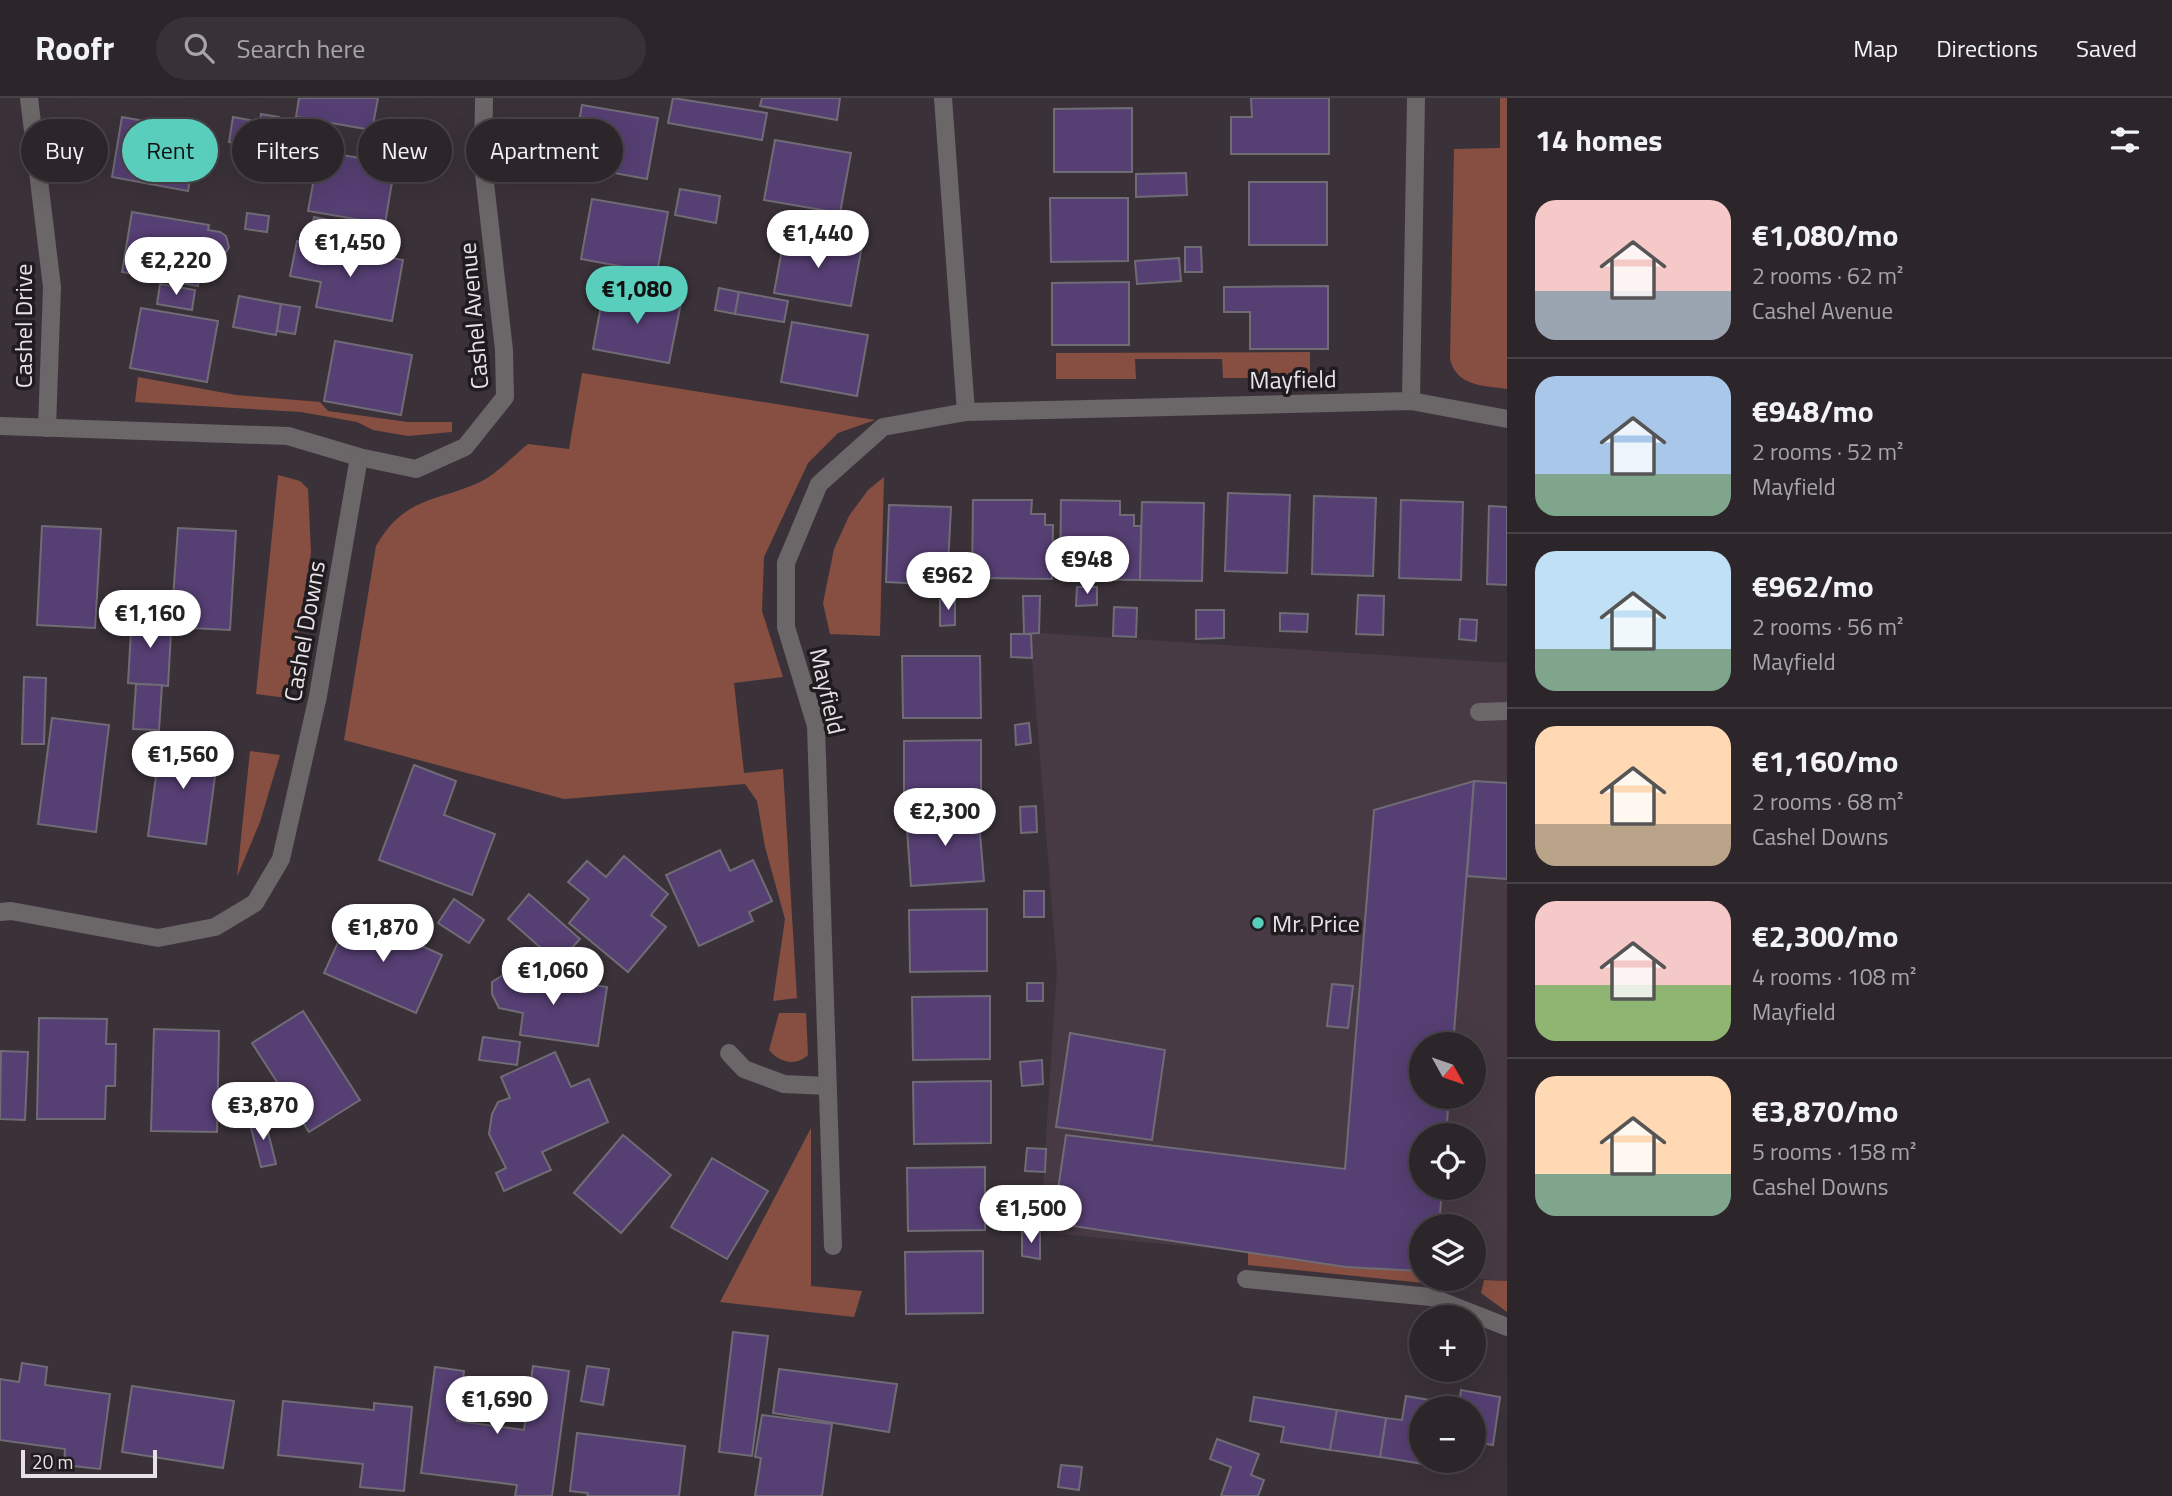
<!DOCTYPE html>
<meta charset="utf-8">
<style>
:root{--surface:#2c262b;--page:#383237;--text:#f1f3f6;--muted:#a6a5a9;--line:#484347;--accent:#5acebc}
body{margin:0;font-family:"Titillium Web",sans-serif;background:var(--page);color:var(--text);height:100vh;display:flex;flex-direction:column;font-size:26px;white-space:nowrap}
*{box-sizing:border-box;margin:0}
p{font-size:23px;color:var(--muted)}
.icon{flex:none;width:38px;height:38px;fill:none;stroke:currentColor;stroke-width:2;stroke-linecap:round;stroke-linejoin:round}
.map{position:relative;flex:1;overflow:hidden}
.side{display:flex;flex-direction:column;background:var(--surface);width:665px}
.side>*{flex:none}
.hud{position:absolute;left:21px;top:21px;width:665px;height:63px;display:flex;gap:14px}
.needle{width:46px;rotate:130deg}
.fabs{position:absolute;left:1409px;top:934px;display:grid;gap:14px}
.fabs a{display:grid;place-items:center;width:77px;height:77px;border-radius:50%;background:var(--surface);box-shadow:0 7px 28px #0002,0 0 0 2px var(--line);font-size:35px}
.scale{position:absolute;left:21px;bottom:18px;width:136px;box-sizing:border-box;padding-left:7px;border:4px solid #e8e2e7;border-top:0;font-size:19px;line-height:24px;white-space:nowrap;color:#e8e2e7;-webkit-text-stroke:5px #1f1b1e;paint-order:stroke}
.price{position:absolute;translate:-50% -60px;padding:0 16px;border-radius:24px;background:#fff;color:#222;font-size:23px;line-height:46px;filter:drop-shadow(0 2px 4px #0008)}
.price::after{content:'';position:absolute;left:50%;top:42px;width:21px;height:16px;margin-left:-10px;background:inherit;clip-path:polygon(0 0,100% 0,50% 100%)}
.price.active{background:var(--accent);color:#111}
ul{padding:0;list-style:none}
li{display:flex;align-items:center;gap:21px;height:175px;padding:0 28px}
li+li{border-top:2px solid var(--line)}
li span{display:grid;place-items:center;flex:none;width:196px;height:140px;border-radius:21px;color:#555}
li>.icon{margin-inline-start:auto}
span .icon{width:84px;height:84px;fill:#fffc;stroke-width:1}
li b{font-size:30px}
h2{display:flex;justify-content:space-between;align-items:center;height:84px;padding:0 28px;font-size:30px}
.pill{padding:0 24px;border-radius:32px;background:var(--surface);box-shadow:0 7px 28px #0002,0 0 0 2px var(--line);font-size:24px;line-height:63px}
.pill.active{background:var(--accent);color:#111}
header{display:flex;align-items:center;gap:42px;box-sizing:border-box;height:98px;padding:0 35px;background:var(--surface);border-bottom:2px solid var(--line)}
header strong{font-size:33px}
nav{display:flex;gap:38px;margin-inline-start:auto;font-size:24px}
.search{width:490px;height:63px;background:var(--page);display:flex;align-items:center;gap:18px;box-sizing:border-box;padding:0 24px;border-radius:38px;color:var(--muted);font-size:26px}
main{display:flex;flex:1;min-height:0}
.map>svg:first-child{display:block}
.built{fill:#483a45;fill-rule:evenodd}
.green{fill:#874f41}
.building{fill:#563f73;stroke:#6f6c76;stroke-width:2}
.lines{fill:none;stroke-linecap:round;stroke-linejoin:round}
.lane{stroke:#6b6667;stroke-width:18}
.street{stroke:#6b6667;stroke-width:18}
.poi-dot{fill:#5acebc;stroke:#1f1b1e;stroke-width:2.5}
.labels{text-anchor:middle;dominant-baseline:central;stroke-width:7;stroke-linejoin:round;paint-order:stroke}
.street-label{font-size:24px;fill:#e8e2e7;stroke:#1f1b1e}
.poi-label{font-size:24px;fill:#e8e2e7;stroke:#1f1b1e;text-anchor:start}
</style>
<header>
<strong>Roofr</strong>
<div class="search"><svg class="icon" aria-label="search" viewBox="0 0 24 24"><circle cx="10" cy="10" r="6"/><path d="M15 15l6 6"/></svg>Search here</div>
<nav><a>Map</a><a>Directions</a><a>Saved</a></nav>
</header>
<main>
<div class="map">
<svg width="1507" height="1398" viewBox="0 0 1507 1398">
<rect width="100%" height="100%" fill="#3b3239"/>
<!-- built -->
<path class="built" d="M1039 535 1507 565V1183L1474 1180V1129H1421L1248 1154 1040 1134 1057 871 1032 560 1031 536ZM1421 947H1474V999H1421ZM1421 1038H1474V1090H1421Z"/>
<!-- green -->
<g class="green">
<path d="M1500 0H1507V291C1483 287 1457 289 1450 261L1454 51 1500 50Z"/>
<polygon points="1310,254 1310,280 1223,280 1222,261 1135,261 1136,281 1056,281 1056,255"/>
<path d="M582 275 875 322 838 335 808 365 764 459 762 513 783 579 734 585 744 675 783 671 797 900 773 903 785 821 765 749 757 703 745 686 564 701 344 642 376 448C405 398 434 405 480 384 497 376 513 358 528 346L569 351Z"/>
<polygon points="138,279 236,297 320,304 328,313 408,324 452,324 452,334 408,338 373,332 357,324 301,314 135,304"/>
<polygon points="278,377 300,383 308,391 311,455 287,600 256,596"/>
<polygon points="884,379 880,538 830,536 823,505 834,451 849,418 868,392"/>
<polygon points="250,653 280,657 260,724 237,779"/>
<path d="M779 915H806L808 957C795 969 779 964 769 952Z"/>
<polygon points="811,1030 811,1188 862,1193 854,1219 720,1204"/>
<polygon points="1248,1154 1421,1173 1421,1181 1434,1181 1433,1186 1248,1167"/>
<polygon points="1484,1182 1507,1183 1507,1214 1481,1195"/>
</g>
<!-- building -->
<g class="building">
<polygon points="299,0 378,0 372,32 296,19"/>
<polygon points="673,0 767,15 762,42 668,25"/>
<polygon points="762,0 840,0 837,22 760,8"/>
<polygon points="1251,0 1329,0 1329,56 1231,56 1231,19 1252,19"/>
<polygon points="582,7 658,20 647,81 571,67"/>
<polygon points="1132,10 1132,74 1054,74 1054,11"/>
<polygon points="261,16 279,19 274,46 257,43 256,50 229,44 233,19 260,24"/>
<polygon points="122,19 199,33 188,93 112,79"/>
<polygon points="277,27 304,32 300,50 274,46"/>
<polygon points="775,42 851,55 840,115 764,102"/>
<polygon points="319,53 395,66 385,126 308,113"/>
<polygon points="1186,75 1187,97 1136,99 1136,76"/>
<rect x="1249" y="84" width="78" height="63"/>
<polygon points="680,91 720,98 716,125 675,117"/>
<polygon points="1050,100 1128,100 1128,163 1051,164"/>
<polygon points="592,101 668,114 657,175 581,161"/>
<polygon points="132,114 209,127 208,132 220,134 226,138 229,149 225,156 218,157 204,155 198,188 122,174"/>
<polygon points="247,115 269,118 267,134 245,131"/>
<polygon points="314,119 334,123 331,139 311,136"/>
<polygon points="785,135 862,148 851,208 774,195"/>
<polygon points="297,143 403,162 392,223 316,209 321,184 290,178"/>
<polygon points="1185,149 1201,149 1202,174 1185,174"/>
<polygon points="1179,160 1181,183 1137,186 1135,163"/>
<polygon points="1129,184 1129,247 1052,247 1052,185"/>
<polygon points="160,186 195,192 192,212 157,206"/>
<polygon points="1328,188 1328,251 1250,251 1250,214 1224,214 1224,189"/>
<polygon points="719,190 739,194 735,216 715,212"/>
<polygon points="604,191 681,205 669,265 593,251"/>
<polygon points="739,194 788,203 784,224 735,216"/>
<polygon points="239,198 281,206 276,237 233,229"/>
<polygon points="281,206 300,209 295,236 277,233"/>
<polygon points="141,210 218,223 207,284 130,270"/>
<polygon points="792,224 868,237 857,298 781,284"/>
<polygon points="335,243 412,257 401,317 324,303"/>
<polygon points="1228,395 1290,397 1287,475 1225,473"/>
<polygon points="1314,398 1376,400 1373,478 1312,476"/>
<polygon points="973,402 1032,402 1031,416 1045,416 1045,427 1053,427 1052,481 972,480"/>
<polygon points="1061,402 1120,403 1120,417 1134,417 1134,428 1141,428 1140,482 1060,481"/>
<polygon points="1401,402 1463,404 1461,482 1399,480"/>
<polygon points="1142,404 1204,405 1202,483 1140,482"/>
<polygon points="889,407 951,409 947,487 886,484"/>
<polygon points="1489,408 1507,409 1507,487 1487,486"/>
<polygon points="42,428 101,431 95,530 37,527"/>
<polygon points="178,430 236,433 230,532 171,529"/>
<polygon points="1077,489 1097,489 1097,507 1076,508"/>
<polygon points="1358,497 1384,498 1383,537 1356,536"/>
<polygon points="1023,498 1040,498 1039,535 1024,536"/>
<polygon points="955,501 955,527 940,528 940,502"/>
<polygon points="1114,509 1137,510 1136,539 1113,538"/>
<polygon points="1196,512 1224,512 1224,540 1196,541"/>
<polygon points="1280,515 1308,516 1307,534 1280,533"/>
<polygon points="132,516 172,517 168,588 128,585"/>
<polygon points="1460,521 1477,522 1476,543 1459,541"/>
<polygon points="1011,536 1031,536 1032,560 1011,559"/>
<polygon points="902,558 980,558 981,620 903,620"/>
<polygon points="24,579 46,580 44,646 22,646"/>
<polygon points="136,586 162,587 159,632 133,631"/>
<polygon points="52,620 109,627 96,734 38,726"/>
<polygon points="1029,625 1031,645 1016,647 1015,627"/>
<polygon points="161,640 219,648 206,746 148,738"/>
<polygon points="981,642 981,704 904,705 904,643"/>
<polygon points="414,667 456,683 444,717 495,736 472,797 379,762"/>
<polygon points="1474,683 1453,947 1421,947 1421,999 1449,999 1446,1038 1421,1038 1421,1090 1442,1090 1439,1129 1421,1129 1421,1173 1346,1169 1053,1125 1066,1037 1345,1071 1374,712"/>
<polygon points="1474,683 1507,685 1507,781 1467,778"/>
<polygon points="1036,708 1037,734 1021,735 1020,709"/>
<polygon points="978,712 984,783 911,788 906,717"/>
<polygon points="720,752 730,773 753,762 772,803 749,814 753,823 699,848 666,777"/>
<polygon points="624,758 668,796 651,817 666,829 628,874 569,825 589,801 568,784 587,763 606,779"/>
<rect x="1024" y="793" width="20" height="26"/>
<polygon points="529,796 580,841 558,865 508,821"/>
<polygon points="454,801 484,822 469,845 438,825"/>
<polygon points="987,811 987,873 910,874 909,812"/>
<polygon points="351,816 442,857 416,915 324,875"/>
<polygon points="505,876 528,877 607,889 598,948 520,937 523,915 499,910 492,896 492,884"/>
<rect x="1027" y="885" width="16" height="18"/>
<polygon points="1332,886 1353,888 1348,930 1327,928"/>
<polygon points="990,898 990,961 913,962 912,899"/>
<polygon points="303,913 360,1002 309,1034 252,945"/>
<polygon points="39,920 107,921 106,946 116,946 115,988 106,988 105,1021 37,1021"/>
<polygon points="154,931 219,933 217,1034 151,1033"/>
<polygon points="1070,935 1165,952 1152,1042 1056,1029"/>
<polygon points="483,939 520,944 517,967 479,962"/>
<polygon points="1,953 28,954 25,1022 0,1021"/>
<polygon points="555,954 571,989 589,981 608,1024 542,1054 551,1072 504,1093 496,1075 506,1070 489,1036 492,1016 498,1004 510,1000 501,979"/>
<polygon points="1042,962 1043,986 1022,988 1020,964"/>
<polygon points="991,983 991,1045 914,1046 913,984"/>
<polygon points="264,1018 276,1066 261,1069 249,1022"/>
<polygon points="623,1037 671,1077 621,1135 574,1095"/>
<polygon points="1027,1050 1046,1051 1045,1074 1025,1073"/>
<polygon points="712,1060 768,1093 727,1161 671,1129"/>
<polygon points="985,1069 985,1132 908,1133 907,1070"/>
<polygon points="1022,1134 1040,1134 1040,1161 1022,1158"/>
<polygon points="983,1153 983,1215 906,1216 905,1154"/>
<polygon points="733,1234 768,1238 752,1358 719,1354"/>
<polygon points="22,1265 47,1269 45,1287 110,1296 100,1371 64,1367 65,1351 0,1342 0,1281 19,1284"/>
<polygon points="533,1268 569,1273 552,1398 515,1398 517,1387 421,1375 435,1269 464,1273 457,1323 524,1332"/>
<polygon points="587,1268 609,1271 603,1307 581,1303"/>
<polygon points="779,1271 897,1286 889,1334 773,1315"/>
<polygon points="132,1288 234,1303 223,1370 122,1354"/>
<polygon points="1461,1292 1500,1299 1493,1347 1474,1344 1474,1311 1421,1311 1421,1363 1429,1363 1429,1367 1380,1359 1386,1320 1402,1322 1406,1298 1459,1307"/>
<polygon points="1254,1299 1337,1312 1330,1352 1281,1344 1284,1329 1250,1323"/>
<polygon points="283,1303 374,1312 374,1305 412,1309 404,1393 360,1389 363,1366 278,1357"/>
<polygon points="1337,1312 1386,1320 1380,1359 1330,1352"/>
<polygon points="762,1317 832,1326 822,1398 755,1398 761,1360 755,1359"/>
<polygon points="577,1335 685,1348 679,1398 587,1398 588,1395 570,1393"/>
<polygon points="1217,1341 1259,1356 1251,1377 1264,1382 1258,1398 1221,1398 1231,1369 1210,1361"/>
<polygon points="1061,1367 1082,1369 1079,1392 1058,1389"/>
</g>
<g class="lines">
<!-- lane -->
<g class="lane">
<polyline points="1479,614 1507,613"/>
<polyline points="1246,1181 1431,1199 1507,1229"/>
</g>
<!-- street -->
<g class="street">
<polyline points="29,0 52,189 47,330"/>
<polyline points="943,0 966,314"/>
<polyline points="1411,303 1416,0"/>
<polyline points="0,328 288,338 359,359 416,371 465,349 505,299 504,252 483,67 484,0"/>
<polyline points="0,814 11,813 158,840 215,829 255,805 281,761 318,598 359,359"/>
<polyline points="729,955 744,971 784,986 827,988"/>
<polyline points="833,1148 816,628 786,529 786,465 819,386 883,329 966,314 1411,303 1507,321"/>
</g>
</g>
<!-- markers -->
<circle class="poi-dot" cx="1258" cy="825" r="7"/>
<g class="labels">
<!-- street labels -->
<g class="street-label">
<text transform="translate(473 218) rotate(-95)">Cashel Avenue</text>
<text transform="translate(23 228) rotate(-90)">Cashel Drive</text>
<text transform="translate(1293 281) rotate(-1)">Mayfield</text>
<text transform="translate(304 533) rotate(-80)">Cashel Downs</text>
<text transform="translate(828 593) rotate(77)">Mayfield</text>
</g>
<!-- poi labels -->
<g class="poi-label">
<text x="1272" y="825">Mr. Price</text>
</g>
</g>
</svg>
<div class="fabs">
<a><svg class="needle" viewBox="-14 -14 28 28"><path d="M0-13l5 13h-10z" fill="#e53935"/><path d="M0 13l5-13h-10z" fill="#a6a5a9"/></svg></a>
<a><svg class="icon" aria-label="locate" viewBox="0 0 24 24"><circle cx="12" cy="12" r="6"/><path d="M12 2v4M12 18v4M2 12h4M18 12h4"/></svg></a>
<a><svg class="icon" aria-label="layers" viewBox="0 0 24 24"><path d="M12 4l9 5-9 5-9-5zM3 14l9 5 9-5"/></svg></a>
<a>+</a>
<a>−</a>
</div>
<div class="scale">20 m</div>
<b class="price" style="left:818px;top:172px">€1,440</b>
<b class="price" style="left:350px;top:181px">€1,450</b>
<b class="price" style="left:176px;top:199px">€2,220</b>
<b class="price active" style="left:637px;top:228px">€1,080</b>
<b class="price" style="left:1087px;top:498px">€948</b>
<b class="price" style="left:948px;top:514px">€962</b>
<b class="price" style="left:150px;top:552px">€1,160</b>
<b class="price" style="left:183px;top:693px">€1,560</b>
<b class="price" style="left:945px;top:750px">€2,300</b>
<b class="price" style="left:383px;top:866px">€1,870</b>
<b class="price" style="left:553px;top:909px">€1,060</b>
<b class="price" style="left:263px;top:1044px">€3,870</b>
<b class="price" style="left:1031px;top:1147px">€1,500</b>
<b class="price" style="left:497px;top:1338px">€1,690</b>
<div class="hud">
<a class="pill">Buy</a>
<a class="pill active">Rent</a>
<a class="pill">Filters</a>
<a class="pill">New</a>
<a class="pill">Apartment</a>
</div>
</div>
<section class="side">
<h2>14 homes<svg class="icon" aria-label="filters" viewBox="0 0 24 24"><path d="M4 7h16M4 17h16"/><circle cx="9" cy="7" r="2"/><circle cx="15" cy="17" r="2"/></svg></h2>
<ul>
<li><span style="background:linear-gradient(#f6c9c9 65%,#9aa5b1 0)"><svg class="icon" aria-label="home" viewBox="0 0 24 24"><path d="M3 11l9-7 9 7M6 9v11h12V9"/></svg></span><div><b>€1,080/mo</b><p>2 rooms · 62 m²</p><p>Cashel Avenue</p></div></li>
<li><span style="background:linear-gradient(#a9c7e8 70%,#7fa58c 0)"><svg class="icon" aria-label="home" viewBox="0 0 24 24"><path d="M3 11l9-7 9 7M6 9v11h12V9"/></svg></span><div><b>€948/mo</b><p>2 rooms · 52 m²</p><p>Mayfield</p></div></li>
<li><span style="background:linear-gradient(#bfe0f5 70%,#7fa58c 0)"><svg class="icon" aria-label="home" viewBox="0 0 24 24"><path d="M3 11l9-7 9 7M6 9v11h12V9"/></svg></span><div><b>€962/mo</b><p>2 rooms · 56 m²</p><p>Mayfield</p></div></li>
<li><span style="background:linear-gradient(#ffd9b3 70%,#b9a48a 0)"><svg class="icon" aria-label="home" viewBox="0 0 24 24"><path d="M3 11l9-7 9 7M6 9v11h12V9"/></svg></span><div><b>€1,160/mo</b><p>2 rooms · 68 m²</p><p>Cashel Downs</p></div></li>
<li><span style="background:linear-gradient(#f6c9c9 60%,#8fb573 0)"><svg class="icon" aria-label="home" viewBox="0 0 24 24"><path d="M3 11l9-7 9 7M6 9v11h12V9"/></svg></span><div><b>€2,300/mo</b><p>4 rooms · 108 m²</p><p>Mayfield</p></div></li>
<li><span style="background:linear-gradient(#ffd9b3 70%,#7fa58c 0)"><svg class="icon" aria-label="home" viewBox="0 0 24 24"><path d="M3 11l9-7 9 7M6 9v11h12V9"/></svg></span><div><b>€3,870/mo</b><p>5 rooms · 158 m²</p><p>Cashel Downs</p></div></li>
</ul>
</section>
</main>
